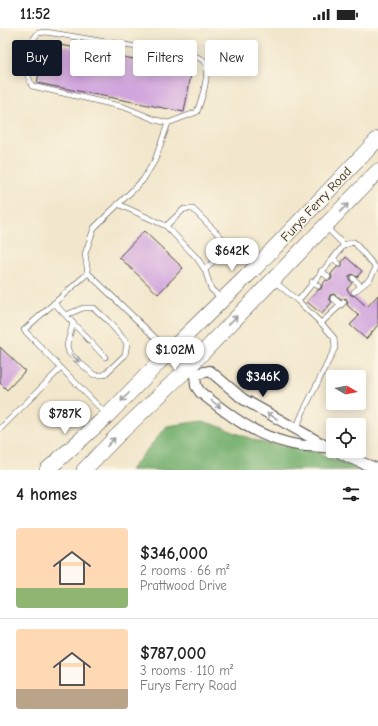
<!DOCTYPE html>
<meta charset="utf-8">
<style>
:root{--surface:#fff;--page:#f6f6f6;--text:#222;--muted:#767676;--line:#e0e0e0;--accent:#111827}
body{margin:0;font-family:"Comic Neue",sans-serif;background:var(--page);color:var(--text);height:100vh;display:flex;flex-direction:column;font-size:15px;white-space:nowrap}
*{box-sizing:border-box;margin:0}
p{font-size:13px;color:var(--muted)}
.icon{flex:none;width:22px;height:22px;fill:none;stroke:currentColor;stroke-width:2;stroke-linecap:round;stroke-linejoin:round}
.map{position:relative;height:442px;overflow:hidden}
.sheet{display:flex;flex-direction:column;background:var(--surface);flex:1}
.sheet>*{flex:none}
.top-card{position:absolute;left:12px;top:12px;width:354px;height:36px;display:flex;gap:8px}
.needle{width:26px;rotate:99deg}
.buttons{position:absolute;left:326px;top:342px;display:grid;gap:8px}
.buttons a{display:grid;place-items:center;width:40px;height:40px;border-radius:4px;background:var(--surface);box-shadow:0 2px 10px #0003;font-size:20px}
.price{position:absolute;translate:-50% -34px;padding:0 9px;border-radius:14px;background:#fff;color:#222;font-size:13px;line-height:26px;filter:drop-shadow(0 1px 2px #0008)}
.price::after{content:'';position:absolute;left:50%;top:24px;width:12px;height:9px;margin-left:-6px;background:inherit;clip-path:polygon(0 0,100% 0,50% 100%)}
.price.on{background:var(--accent);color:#fff}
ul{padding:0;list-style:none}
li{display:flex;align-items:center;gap:12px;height:100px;padding:0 16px}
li+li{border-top:1px solid var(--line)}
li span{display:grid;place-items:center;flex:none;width:112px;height:80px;border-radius:4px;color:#555}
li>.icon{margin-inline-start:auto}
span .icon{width:48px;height:48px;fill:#fffc;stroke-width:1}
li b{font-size:17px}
h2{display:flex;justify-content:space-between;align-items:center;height:48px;padding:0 16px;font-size:17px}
.tag{padding:0 14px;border-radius:4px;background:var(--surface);box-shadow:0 2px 10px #0003;font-size:14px;line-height:36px}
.tag.on{background:var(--accent);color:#fff}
.status{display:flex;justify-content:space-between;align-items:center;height:28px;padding:0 20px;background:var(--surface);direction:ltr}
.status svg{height:11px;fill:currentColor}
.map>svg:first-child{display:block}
.forest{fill:#76b06f;stroke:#506e4d}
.building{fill:#d1a6de}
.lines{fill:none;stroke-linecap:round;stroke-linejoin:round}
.lane-casing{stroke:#494743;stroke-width:6}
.street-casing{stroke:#494743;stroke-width:12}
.secondary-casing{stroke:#494743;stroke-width:16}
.lane{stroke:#fff;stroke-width:5}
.street{stroke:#fff;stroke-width:10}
.secondary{stroke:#fff;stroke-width:15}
.oneway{stroke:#a0a0a0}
.labels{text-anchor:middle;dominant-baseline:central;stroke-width:3;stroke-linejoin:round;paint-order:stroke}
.street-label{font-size:13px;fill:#2b2b2b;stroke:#fcf5e5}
</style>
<div class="status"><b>11:52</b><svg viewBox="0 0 49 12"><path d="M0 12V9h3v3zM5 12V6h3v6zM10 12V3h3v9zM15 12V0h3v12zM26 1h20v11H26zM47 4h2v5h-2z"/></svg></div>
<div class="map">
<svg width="378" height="442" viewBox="0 0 378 442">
<rect width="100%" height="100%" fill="#fcf5e5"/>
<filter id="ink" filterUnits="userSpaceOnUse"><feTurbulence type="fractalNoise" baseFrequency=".025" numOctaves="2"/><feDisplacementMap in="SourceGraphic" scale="8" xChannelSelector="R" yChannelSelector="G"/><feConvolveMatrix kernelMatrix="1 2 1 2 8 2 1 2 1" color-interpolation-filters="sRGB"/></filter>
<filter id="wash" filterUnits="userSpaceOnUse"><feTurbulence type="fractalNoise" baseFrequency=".012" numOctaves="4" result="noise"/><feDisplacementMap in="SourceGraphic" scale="16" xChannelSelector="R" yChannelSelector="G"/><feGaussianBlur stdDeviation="0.9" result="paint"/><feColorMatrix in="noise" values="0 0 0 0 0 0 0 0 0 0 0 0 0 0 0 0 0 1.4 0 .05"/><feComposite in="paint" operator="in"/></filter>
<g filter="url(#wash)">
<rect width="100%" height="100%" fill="#f2e7cc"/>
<!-- forest -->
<polygon class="forest" points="202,393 218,398 260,414 311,422 361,442 130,442 167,398"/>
<g id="blocks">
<!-- building -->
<g class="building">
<polygon points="45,14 192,42 184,84 37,55"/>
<polygon points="144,203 183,240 158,266 119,229"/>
<polygon points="346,229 362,243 357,249 352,246 349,249 349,251 352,255 347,261 351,267 355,268 367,279 378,267 378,297 366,311 350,297 359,288 347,277 348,274 346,270 341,272 334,266 330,267 329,271 332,274 322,286 307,274 318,262 321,261 322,257 326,252 331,252 332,249 331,246 337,239 342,239 342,234"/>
<polygon points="0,319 25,343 7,362 0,355"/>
</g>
</g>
</g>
<g filter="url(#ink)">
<use href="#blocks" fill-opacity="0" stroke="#494743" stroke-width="1"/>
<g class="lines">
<defs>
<g id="lane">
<polyline points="118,176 166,198 184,181 193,181 226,214 226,220 205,242 211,261 221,270"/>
<polyline points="166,198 197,230 205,242"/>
<polyline points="326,199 344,217"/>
<polyline points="333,230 339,236"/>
<polyline points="321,243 328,249"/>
<polyline points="88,245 24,302 106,386"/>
<polyline points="353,250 361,258"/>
<polyline points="274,253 298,273"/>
<polyline points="312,254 318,258"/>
<polyline points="333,270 341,277"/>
<polyline points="54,275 105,329"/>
<polyline points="66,287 83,280 94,280 107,292 127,315 125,327 104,347 94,347 69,325 67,317 73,295"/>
<polyline points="321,295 344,274"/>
<path d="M168 322 88 245 85 226 94 200 143 152 155 132 168 95 156 92 124 79 32 58 27 45 32 13 38 5 46 4 197 29 205 33C210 47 202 70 197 84L168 95"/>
<polyline points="0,401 61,340"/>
<polyline points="296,401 303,384 335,320 334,310 323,297 298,273 344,217 354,214 376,240 369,252 354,264"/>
</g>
<g id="street">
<path d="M170 323 195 346 196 358 200 364C228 386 252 406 288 415 301 419 317 418 331 420"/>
<polyline points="195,346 210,343 243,371 326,418"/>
<polyline points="337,423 350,430 378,441"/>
</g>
<g id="secondary">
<polyline points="47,442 107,388 170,323 255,240 378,111"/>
<polyline points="84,442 117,408 188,340 378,143"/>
</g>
</defs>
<!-- lane casing -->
<use href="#lane" class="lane-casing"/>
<!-- street casing -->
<use href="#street" class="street-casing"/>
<!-- secondary casing -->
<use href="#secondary" class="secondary-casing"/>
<!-- lane -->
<use href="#lane" class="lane"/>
<!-- street -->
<use href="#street" class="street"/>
<!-- secondary -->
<use href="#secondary" class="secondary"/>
</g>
<!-- one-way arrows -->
<defs><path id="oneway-shaft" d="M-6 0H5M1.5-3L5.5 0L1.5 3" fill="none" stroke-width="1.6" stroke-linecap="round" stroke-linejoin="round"/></defs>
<g class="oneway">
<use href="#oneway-shaft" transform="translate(344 180) rotate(-46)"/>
<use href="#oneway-shaft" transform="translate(233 292) rotate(-46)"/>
<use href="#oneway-shaft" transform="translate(75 330) rotate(43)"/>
<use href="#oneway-shaft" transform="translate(125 369) rotate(134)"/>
<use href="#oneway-shaft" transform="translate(216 376) rotate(38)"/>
<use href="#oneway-shaft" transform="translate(272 388) rotate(-150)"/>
<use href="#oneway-shaft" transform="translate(111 414) rotate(-47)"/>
</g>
</g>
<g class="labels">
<!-- street labels -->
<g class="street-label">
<text transform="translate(316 176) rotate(-47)">Furys Ferry Road</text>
</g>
</g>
</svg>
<div class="buttons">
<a><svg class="needle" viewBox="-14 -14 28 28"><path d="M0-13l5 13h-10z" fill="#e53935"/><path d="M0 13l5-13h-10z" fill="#767676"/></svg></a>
<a><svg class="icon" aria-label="locate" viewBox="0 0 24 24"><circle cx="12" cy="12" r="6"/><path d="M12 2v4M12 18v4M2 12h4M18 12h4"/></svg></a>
</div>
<b class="price" style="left:232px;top:244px">$642K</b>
<b class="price" style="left:175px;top:343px">$1.02M</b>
<b class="price on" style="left:263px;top:370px">$346K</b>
<b class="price" style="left:65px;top:407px">$787K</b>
<div class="top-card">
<a class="tag on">Buy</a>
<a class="tag">Rent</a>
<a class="tag">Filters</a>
<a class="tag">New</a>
</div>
</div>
<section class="sheet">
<h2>4 homes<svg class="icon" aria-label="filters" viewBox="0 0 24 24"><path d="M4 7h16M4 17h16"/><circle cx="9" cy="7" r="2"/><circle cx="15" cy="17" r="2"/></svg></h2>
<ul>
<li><span style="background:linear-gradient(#ffd9b3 75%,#8fb573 0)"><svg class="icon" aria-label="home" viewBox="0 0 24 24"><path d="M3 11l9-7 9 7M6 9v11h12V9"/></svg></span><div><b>$346,000</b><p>2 rooms · 66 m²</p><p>Prattwood Drive</p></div></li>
<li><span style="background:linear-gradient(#ffd9b3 75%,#b9a48a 0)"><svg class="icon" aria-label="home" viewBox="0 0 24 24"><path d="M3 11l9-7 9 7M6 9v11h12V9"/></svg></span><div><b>$787,000</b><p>3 rooms · 110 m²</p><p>Furys Ferry Road</p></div></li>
</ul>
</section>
